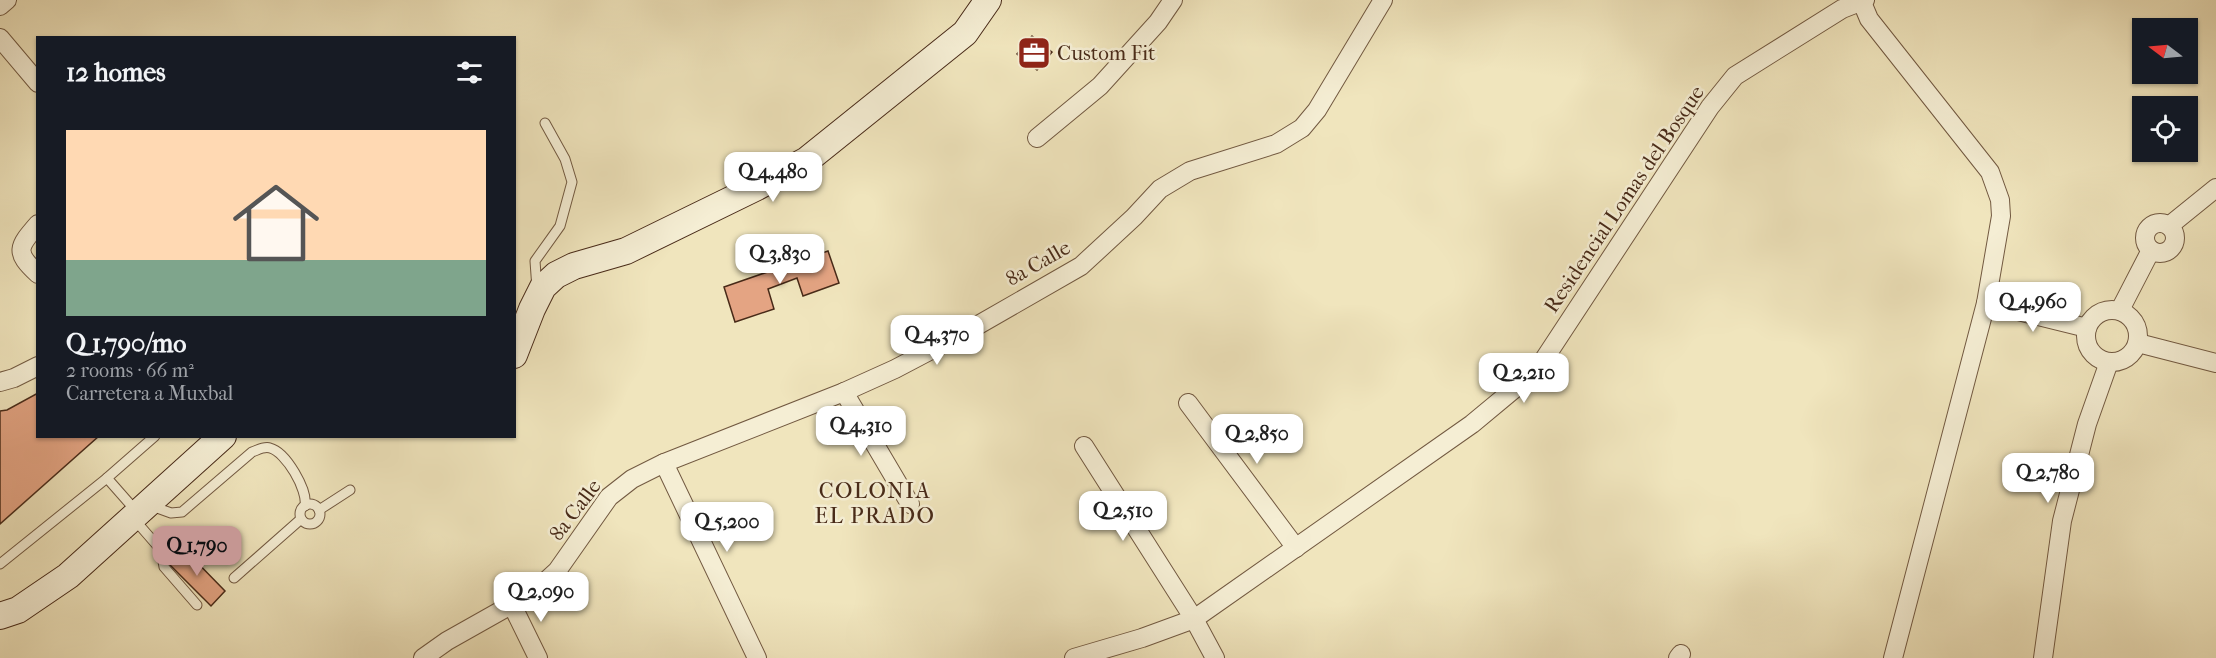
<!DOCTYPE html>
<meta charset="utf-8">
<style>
:root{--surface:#171b24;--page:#20242c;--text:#f1f3f6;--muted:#9ea1a6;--accent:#c59692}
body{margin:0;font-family:"IM FELL French Canon",serif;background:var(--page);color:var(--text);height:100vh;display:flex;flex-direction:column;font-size:22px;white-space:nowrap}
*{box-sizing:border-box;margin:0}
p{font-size:20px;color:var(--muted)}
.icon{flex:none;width:33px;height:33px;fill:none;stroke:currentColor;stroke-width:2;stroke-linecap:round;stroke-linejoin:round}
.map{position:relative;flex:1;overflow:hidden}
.drawer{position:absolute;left:36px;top:36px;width:480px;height:402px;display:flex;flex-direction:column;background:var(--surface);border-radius:0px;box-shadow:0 2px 4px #0004}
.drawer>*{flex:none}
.needle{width:39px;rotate:286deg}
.buttons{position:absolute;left:2132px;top:18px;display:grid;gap:12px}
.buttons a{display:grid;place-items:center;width:66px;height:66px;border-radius:0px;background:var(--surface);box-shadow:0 2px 4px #0004;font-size:30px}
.price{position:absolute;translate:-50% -51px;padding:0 14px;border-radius:12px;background:#fff;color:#222;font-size:20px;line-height:39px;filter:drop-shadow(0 2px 3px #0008)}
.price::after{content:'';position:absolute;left:50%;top:36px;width:18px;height:14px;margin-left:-9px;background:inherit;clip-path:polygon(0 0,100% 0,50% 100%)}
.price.on{background:var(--accent);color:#111}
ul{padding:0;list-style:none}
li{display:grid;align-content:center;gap:12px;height:318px;padding:0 30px}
li span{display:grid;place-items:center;height:186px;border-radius:0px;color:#555}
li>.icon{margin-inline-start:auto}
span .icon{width:108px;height:108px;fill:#fffc;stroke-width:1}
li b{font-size:26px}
h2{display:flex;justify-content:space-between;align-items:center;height:72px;padding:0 30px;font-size:26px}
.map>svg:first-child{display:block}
.building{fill:#e4a483;stroke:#482a18;stroke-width:1.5}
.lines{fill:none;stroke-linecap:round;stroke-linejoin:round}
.service-casing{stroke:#725941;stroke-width:11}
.minor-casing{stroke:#725941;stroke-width:20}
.secondary-casing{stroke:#482a18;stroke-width:28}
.service{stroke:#f5eed4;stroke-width:9}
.minor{stroke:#f5eed4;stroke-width:18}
.secondary{stroke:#f5eed4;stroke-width:26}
.labels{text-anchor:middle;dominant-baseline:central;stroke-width:5;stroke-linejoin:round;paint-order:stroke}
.poi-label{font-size:21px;fill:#482a18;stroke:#f5eed4;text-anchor:start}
.street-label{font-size:21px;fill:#482a18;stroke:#f5eed4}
.neighbourhood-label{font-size:22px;letter-spacing:1.5px;fill:#482a18;stroke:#f5eed4}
</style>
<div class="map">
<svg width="2216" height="658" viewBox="0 0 2216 658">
<rect width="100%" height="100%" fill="#f0e5bd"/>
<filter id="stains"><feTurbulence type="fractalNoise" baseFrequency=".00333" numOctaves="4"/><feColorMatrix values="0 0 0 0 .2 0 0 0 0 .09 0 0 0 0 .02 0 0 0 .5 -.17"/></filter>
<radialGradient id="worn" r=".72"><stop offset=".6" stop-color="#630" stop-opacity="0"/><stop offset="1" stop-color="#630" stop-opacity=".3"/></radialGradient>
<!-- building -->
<g class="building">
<polygon points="1032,36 1052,52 1037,70 1017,54"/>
<polygon points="828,251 839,283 803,296 797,278 768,289 774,309 735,322 724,287"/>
<polygon points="38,393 38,436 99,436 0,524 0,411 7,410"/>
<polygon points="184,549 225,591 211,606 169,564"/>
</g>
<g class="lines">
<defs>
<g id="service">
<polyline points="537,289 535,261 560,226 572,182 565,159 545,123"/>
<polyline points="107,478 155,436"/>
<circle cx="310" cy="514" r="10"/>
<path d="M149 505 171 513 182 512 252 452C258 450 264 446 270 448 286 452 308 490 305 506"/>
<polyline points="319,510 350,490"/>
<polyline points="134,519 161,550 164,567 197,605"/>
<polyline points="0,564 107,478 136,511"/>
<polyline points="234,578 301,519"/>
</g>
<g id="minor">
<polyline points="1861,0 1869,19 1990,172 2000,200 2001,216 1986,303 1893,658"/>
<polyline points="0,6 7,0"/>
<polyline points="0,38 38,83"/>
<polyline points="1037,138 1100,86 1158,22 1173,0"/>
<circle cx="2160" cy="238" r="15"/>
<path d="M38 224C18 247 14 252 38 274"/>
<polyline points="2169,226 2216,188"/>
<polyline points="1986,303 2087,328"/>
<circle cx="2112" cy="336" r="26"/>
<polyline points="2120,310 2151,250"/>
<polyline points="2138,343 2216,363"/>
<polyline points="0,382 14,378 38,366"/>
<polyline points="844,392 910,504"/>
<polyline points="1188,403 1296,548"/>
<polyline points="1084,446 1194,619 1215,658"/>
<polyline points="664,463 757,658"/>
<polyline points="512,605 538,658"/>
<polyline points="423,658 447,641 534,592 557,571 609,497 632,479 664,463 844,392 895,369 973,328 1081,266 1134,217 1160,189 1190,171 1276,144 1302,128 1317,110 1383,0"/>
<polyline points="1074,658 1142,638 1194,619 1472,424 1537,370 1710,107 1735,76 1842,9 1865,0"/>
<polyline points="1678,658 1681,654"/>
<polyline points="2043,658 2062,521 2087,424 2109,362"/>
</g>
<g id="secondary">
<polyline points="514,355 532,309 543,287 556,275 574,266 626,251 755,188 807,160 965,33 988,0"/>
<polyline points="0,616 18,610 68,576 223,436"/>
</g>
</defs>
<!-- service casing -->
<use href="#service" class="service-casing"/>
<!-- minor casing -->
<use href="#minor" class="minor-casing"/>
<!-- secondary casing -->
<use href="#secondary" class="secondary-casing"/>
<!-- service -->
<use href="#service" class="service"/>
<!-- minor -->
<use href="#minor" class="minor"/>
<!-- secondary -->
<use href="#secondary" class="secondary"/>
</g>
<!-- icons -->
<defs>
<symbol id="office-square" viewBox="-11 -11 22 22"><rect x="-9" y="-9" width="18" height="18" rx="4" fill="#8f2418" stroke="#f5eed4"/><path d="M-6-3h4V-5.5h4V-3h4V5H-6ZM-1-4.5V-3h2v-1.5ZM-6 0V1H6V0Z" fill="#fff"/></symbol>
</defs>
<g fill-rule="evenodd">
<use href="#office-square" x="1015" y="34" width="38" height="38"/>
</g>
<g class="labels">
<!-- poi labels -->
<g class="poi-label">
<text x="1057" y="53">Custom Fit</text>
</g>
<!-- street labels -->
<g class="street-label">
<text transform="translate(1624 199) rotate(-56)">Residencial Lomas del Bosque</text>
<text transform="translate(1038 263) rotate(-30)">8a Calle</text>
<text transform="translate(575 510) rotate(-53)">8a Calle</text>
</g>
<!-- neighbourhood labels -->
<g class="neighbourhood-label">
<text x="875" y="491">COLONIA<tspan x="875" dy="25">EL PRADO</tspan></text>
</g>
</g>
<rect width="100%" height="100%" filter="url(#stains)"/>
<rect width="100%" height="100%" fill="url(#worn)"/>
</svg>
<div class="buttons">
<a><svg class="needle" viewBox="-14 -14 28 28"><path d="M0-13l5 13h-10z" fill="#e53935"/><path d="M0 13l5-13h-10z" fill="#9ea1a6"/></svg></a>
<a><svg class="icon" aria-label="locate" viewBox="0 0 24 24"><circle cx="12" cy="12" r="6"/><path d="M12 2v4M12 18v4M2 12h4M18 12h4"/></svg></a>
</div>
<b class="price" style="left:773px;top:203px">Q 4,480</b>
<b class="price" style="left:780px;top:285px">Q 3,830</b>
<b class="price" style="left:2033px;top:333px">Q 4,960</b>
<b class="price" style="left:937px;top:366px">Q 4,370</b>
<b class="price" style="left:1524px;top:404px">Q 2,210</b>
<b class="price" style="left:861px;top:457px">Q 4,310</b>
<b class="price" style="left:1257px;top:465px">Q 2,850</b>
<b class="price" style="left:2048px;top:504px">Q 2,780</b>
<b class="price" style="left:1123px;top:542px">Q 2,510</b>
<b class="price" style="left:727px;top:553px">Q 5,200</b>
<b class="price on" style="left:197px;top:577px">Q 1,790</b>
<b class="price" style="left:541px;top:623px">Q 2,090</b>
<section class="drawer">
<h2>12 homes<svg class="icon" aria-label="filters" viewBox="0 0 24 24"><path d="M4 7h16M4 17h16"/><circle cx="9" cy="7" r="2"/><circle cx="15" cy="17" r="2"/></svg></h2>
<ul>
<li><span style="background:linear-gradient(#ffd9b3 70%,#7fa58c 0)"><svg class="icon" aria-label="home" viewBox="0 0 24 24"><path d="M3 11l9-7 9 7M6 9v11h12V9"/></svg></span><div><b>Q 1,790/mo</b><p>2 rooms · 66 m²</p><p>Carretera a Muxbal</p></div></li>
</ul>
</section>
</div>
